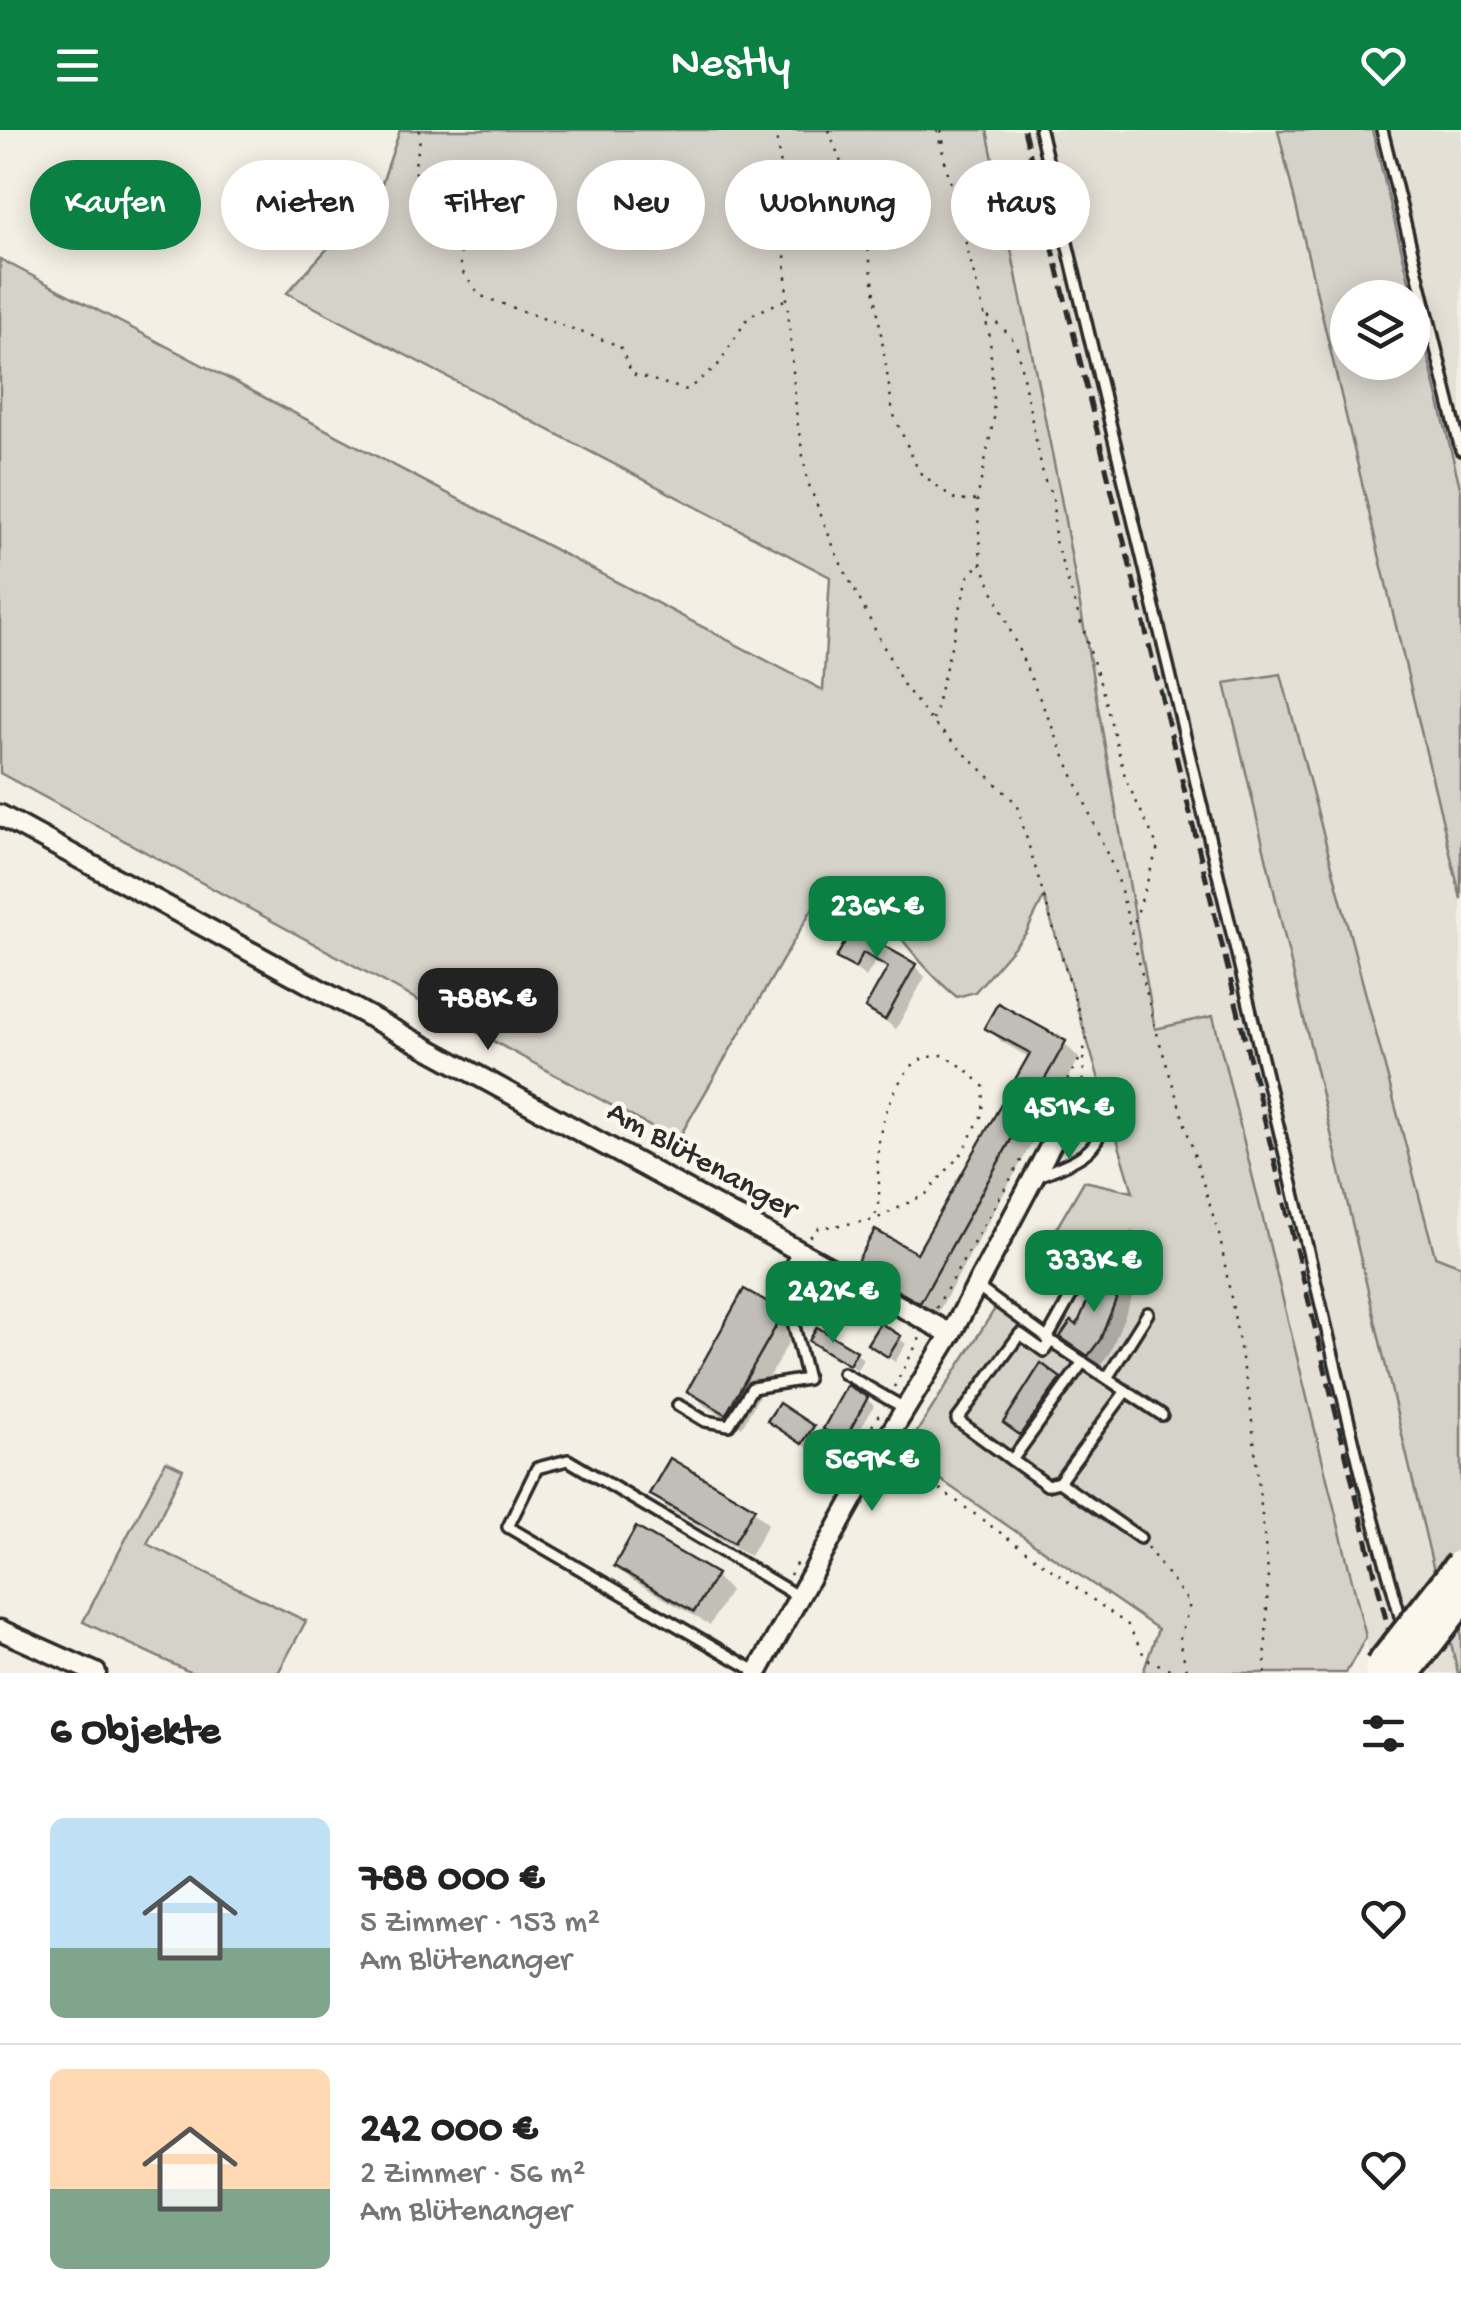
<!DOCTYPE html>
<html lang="de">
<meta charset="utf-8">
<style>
:root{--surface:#fff;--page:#f6f6f6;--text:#222;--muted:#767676;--line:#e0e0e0;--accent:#0b8043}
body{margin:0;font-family:"Gochi Hand",sans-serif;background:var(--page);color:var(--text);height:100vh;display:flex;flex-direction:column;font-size:38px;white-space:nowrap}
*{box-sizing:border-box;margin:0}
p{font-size:32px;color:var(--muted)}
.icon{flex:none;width:55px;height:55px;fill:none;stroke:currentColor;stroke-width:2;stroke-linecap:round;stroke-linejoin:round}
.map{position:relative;height:1543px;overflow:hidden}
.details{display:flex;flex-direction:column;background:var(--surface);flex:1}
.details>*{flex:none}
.banner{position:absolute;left:30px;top:30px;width:1402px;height:90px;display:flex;gap:20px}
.tools{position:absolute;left:1330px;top:150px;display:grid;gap:20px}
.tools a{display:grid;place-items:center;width:100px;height:100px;border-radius:50%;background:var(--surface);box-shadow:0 5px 25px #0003;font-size:50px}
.price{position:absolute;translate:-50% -85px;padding:0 22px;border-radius:20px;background:var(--accent);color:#fff;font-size:32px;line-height:65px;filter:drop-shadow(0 2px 5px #0008)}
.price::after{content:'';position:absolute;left:50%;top:60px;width:30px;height:22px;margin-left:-15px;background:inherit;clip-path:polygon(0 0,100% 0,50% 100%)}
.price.current{background:#222;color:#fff}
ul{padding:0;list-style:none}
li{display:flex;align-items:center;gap:30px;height:250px;padding:0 50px}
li+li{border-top:2px solid var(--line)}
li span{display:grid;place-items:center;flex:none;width:280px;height:200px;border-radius:15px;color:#555}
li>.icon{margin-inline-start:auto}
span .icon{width:120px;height:120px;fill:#fffc;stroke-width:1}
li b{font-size:42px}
h2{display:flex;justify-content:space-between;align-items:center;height:120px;padding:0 50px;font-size:42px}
.pill{padding:0 35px;border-radius:45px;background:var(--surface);box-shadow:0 5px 25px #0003;font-size:35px;line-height:90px}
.pill.current{background:var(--accent);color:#fff}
header{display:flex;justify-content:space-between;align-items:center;height:130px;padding:0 50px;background:var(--accent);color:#fff;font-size:45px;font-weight:600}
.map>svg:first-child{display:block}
.built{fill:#e4e0d6;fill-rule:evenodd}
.green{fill:#d5d2c9;stroke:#807e7a;stroke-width:2.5;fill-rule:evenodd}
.shadow{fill:#0003}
.building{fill:#c0beb6;stroke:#2b2b2b;stroke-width:2.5}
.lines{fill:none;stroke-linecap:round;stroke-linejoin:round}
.lane-casing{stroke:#2b2b2b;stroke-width:16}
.street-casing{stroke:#2b2b2b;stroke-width:25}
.path{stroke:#2b2b2b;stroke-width:2.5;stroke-dasharray:2.5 8;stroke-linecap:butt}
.lane{stroke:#fbf7ec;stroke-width:9}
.street{stroke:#fbf7ec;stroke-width:18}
.rail{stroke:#2b2b2b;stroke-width:5;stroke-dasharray:15 8;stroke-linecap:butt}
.primary-bridge-casing{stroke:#2b2b2b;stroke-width:38;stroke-linecap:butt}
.primary-bridge{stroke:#fbf7ec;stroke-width:30}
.labels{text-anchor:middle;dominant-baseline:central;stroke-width:9;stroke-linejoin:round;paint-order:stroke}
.street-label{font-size:32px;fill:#2b2b2b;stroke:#fbf7ec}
</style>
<header><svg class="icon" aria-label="menu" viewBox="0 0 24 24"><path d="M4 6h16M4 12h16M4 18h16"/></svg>Nestly<svg class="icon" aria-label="heart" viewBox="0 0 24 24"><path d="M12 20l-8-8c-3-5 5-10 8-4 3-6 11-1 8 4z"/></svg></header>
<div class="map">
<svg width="1461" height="1543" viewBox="0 0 1461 1543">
<rect width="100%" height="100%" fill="#f3efe4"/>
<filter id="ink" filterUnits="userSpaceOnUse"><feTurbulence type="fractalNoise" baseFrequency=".01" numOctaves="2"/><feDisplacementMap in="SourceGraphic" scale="20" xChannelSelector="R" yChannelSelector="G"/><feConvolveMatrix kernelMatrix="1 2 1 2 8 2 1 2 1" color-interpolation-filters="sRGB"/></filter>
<g filter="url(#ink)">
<!-- built -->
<path class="built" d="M987 0H1461V1160L1420 1156 1262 548 1225 554 1458 1543H1372L1366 1507 1212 886 1155 900 1061 368ZM1348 168H1412V232H1348Z"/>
<!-- green -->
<g class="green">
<path d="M400 0H987L1061 368 1155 899 1213 886 1366 1507 1346 1543H1143L1158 1499 903 1324 996 1177 1040 1209 1077 1145 1042 1123 1084 1051 1133 1062 1044 767 1026 803 975 862 957 867C935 850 914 824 896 802 885 789 879 765 865 757L847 784 834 782 818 769 677 1011 0 643V129L823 560 830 447 287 163 379 62Z"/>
<path d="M1278 0H1372L1461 361V769ZM1348 168H1412V232H1348Z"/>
<polygon points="1281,544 1435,1126 1461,1136 1461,1543 1458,1543 1225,553"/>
<polygon points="166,1331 183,1339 147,1414 306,1491 278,1543 192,1543 83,1492"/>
</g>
<!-- shadow -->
<g class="shadow">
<polygon points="884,787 894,798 883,818 915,836 925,847 896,899 868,878 889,840 875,832 866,847 839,827"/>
<polygon points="987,897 1064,913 1079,928 936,1186 872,1151 857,1136 918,1127 1030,928 1002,912"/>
<polygon points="1133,1101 1138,1113 1127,1116 1124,1104"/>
<polygon points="1122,1154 1133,1165 1110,1222 1100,1235 1063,1207 1078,1199"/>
<polygon points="780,1182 796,1199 742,1297 705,1276 690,1261"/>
<polygon points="899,1208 906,1214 895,1232 877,1220"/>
<polygon points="812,1211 856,1223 863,1229 857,1240"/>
<polygon points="1060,1250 1066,1256 1028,1310 1012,1299"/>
<polygon points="867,1269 874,1276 851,1316 826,1299"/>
<polygon points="780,1276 820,1305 810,1319 777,1297"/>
<polygon points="652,1363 753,1380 768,1394 750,1426 667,1378"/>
<polygon points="617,1435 715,1446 730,1461 710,1495 632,1450"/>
</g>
<!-- building -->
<g class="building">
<polygon points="866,774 885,785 872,809 916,834 885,890 865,878 888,837 863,823 855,838 836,828"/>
<polygon points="998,873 1066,911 920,1173 854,1137 875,1100 917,1123 1030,923 984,898"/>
<polygon points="1100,1142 1123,1152 1100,1210 1088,1226 1060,1207 1071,1191 1077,1195"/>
<polygon points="744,1159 782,1180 783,1184 726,1284 687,1261"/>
<polygon points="880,1193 901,1206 888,1227 867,1214"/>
<polygon points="817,1197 857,1221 849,1235 809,1211"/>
<polygon points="1041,1233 1061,1248 1020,1305 1003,1293"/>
<polygon points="847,1255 868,1267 844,1311 823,1299"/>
<polygon points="779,1273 814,1296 802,1314 767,1291"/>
<polygon points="670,1328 755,1378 734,1413 649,1364"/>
<polygon points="636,1397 717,1444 694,1482 614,1436"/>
</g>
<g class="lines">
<defs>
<g id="lane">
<polyline points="1040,0 1363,1351 1403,1497"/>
<polyline points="1382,0 1461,320"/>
<path d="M1036 1047C1060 1036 1097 1027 1100 999 1090 990 1083 988 1071 992"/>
<polyline points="977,1157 1051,1211 1162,1285"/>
<polyline points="1047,1209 1090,1132 1093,1114"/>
<polyline points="1083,1232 1012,1330 1047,1355 1059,1352 1126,1261"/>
<polyline points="843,1243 906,1279"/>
<polyline points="1107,1248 1148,1183"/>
<polyline points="678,1275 705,1291 729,1295 752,1258 807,1249 783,1151 798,1119"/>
<polyline points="1012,1330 957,1290 1020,1204 1044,1221 1051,1211"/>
<polyline points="1059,1352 1140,1408"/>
<polyline points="757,1542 508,1397 537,1338 568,1330 799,1467"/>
</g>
<g id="street">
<polyline points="0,685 951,1204"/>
<polyline points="0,1500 96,1543"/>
<polyline points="757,1543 882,1317 951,1204 1053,1011 1071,992"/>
</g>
</defs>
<!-- lane casing -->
<use href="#lane" class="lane-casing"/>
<!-- street casing -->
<use href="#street" class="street-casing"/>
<!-- path -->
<g class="path">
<path d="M419 0C422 17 414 27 415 43L461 113 460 139 481 166 620 216 632 244 687 260 718 235 749 186 785 170"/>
<polyline points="775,0 781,36 787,169 797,290 807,350 838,428 903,554 932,592 1016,673 1087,910 1083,923 1084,945 1075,977"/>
<polyline points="829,0 865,98 893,283 919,342 957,371 975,370"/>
<polyline points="937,0 990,207 994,288 977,370 981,433 1118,749 1156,900 1220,1108 1250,1272 1268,1442 1265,1543"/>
<polyline points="941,0 945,21"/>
<polyline points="988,187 1002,197 1016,213 1044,349 1053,368 1055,411 1102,559 1126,650 1158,717 1132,800"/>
<polyline points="933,590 968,447 981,433"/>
<polyline points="1041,996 1082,925"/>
<path d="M810 1107 819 1098 874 1090 926 1064 961 1024 983 983 984 957 966 939 943 925C936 926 925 927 920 930 896 943 879 995 878 1021 876 1051 884 1057 874 1090"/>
<polyline points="936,1178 1022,1029"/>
<polyline points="894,1257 921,1206"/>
<polyline points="872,1296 881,1281"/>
<polyline points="897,1328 1128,1495 1146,1529 1179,1543"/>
<polyline points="1147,1417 1190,1474 1179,1511 1188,1543"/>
<polyline points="790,1445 798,1430"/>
</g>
<!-- lane -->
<use href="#lane" class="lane"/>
<!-- street -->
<use href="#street" class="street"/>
<!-- rail -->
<polyline class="rail" points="1024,0 1399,1543"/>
<defs>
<g id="primary-bridge">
<polyline points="1380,1538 1461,1435"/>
<polyline points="1404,1543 1461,1469"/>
</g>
</defs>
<!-- primary-bridge casing -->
<use href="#primary-bridge" class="primary-bridge-casing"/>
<!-- primary-bridge -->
<use href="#primary-bridge" class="primary-bridge"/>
</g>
</g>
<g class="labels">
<!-- street labels -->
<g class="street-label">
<text transform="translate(701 1032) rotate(29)">Am Blütenanger</text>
</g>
</g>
</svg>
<div class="tools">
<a><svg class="icon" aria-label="layers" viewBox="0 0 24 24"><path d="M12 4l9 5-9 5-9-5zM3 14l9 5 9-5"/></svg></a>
</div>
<b class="price" style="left:877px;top:831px">236K €</b>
<b class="price current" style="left:488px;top:923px">788K €</b>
<b class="price" style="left:1069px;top:1032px">451K €</b>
<b class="price" style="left:1094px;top:1185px">333K €</b>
<b class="price" style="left:833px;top:1216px">242K €</b>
<b class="price" style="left:872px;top:1384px">569K €</b>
<div class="banner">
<a class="pill current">Kaufen</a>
<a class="pill">Mieten</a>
<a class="pill">Filter</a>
<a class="pill">Neu</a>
<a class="pill">Wohnung</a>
<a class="pill">Haus</a>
</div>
</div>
<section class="details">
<h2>6 Objekte<svg class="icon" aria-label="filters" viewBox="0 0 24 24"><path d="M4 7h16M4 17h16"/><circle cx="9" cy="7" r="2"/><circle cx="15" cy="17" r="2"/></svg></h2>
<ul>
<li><span style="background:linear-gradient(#bfe0f5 65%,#7fa58c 0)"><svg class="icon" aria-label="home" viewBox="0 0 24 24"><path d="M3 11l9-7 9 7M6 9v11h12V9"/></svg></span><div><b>788 000 €</b><p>5 Zimmer · 153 m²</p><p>Am Blütenanger</p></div><svg class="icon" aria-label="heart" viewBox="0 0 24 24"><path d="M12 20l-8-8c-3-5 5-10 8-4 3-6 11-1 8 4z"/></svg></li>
<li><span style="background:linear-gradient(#ffd9b3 60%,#7fa58c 0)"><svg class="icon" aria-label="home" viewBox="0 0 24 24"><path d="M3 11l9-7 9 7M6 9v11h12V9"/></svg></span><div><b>242 000 €</b><p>2 Zimmer · 56 m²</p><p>Am Blütenanger</p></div><svg class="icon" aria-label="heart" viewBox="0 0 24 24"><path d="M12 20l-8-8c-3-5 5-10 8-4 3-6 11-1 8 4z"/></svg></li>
</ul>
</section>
